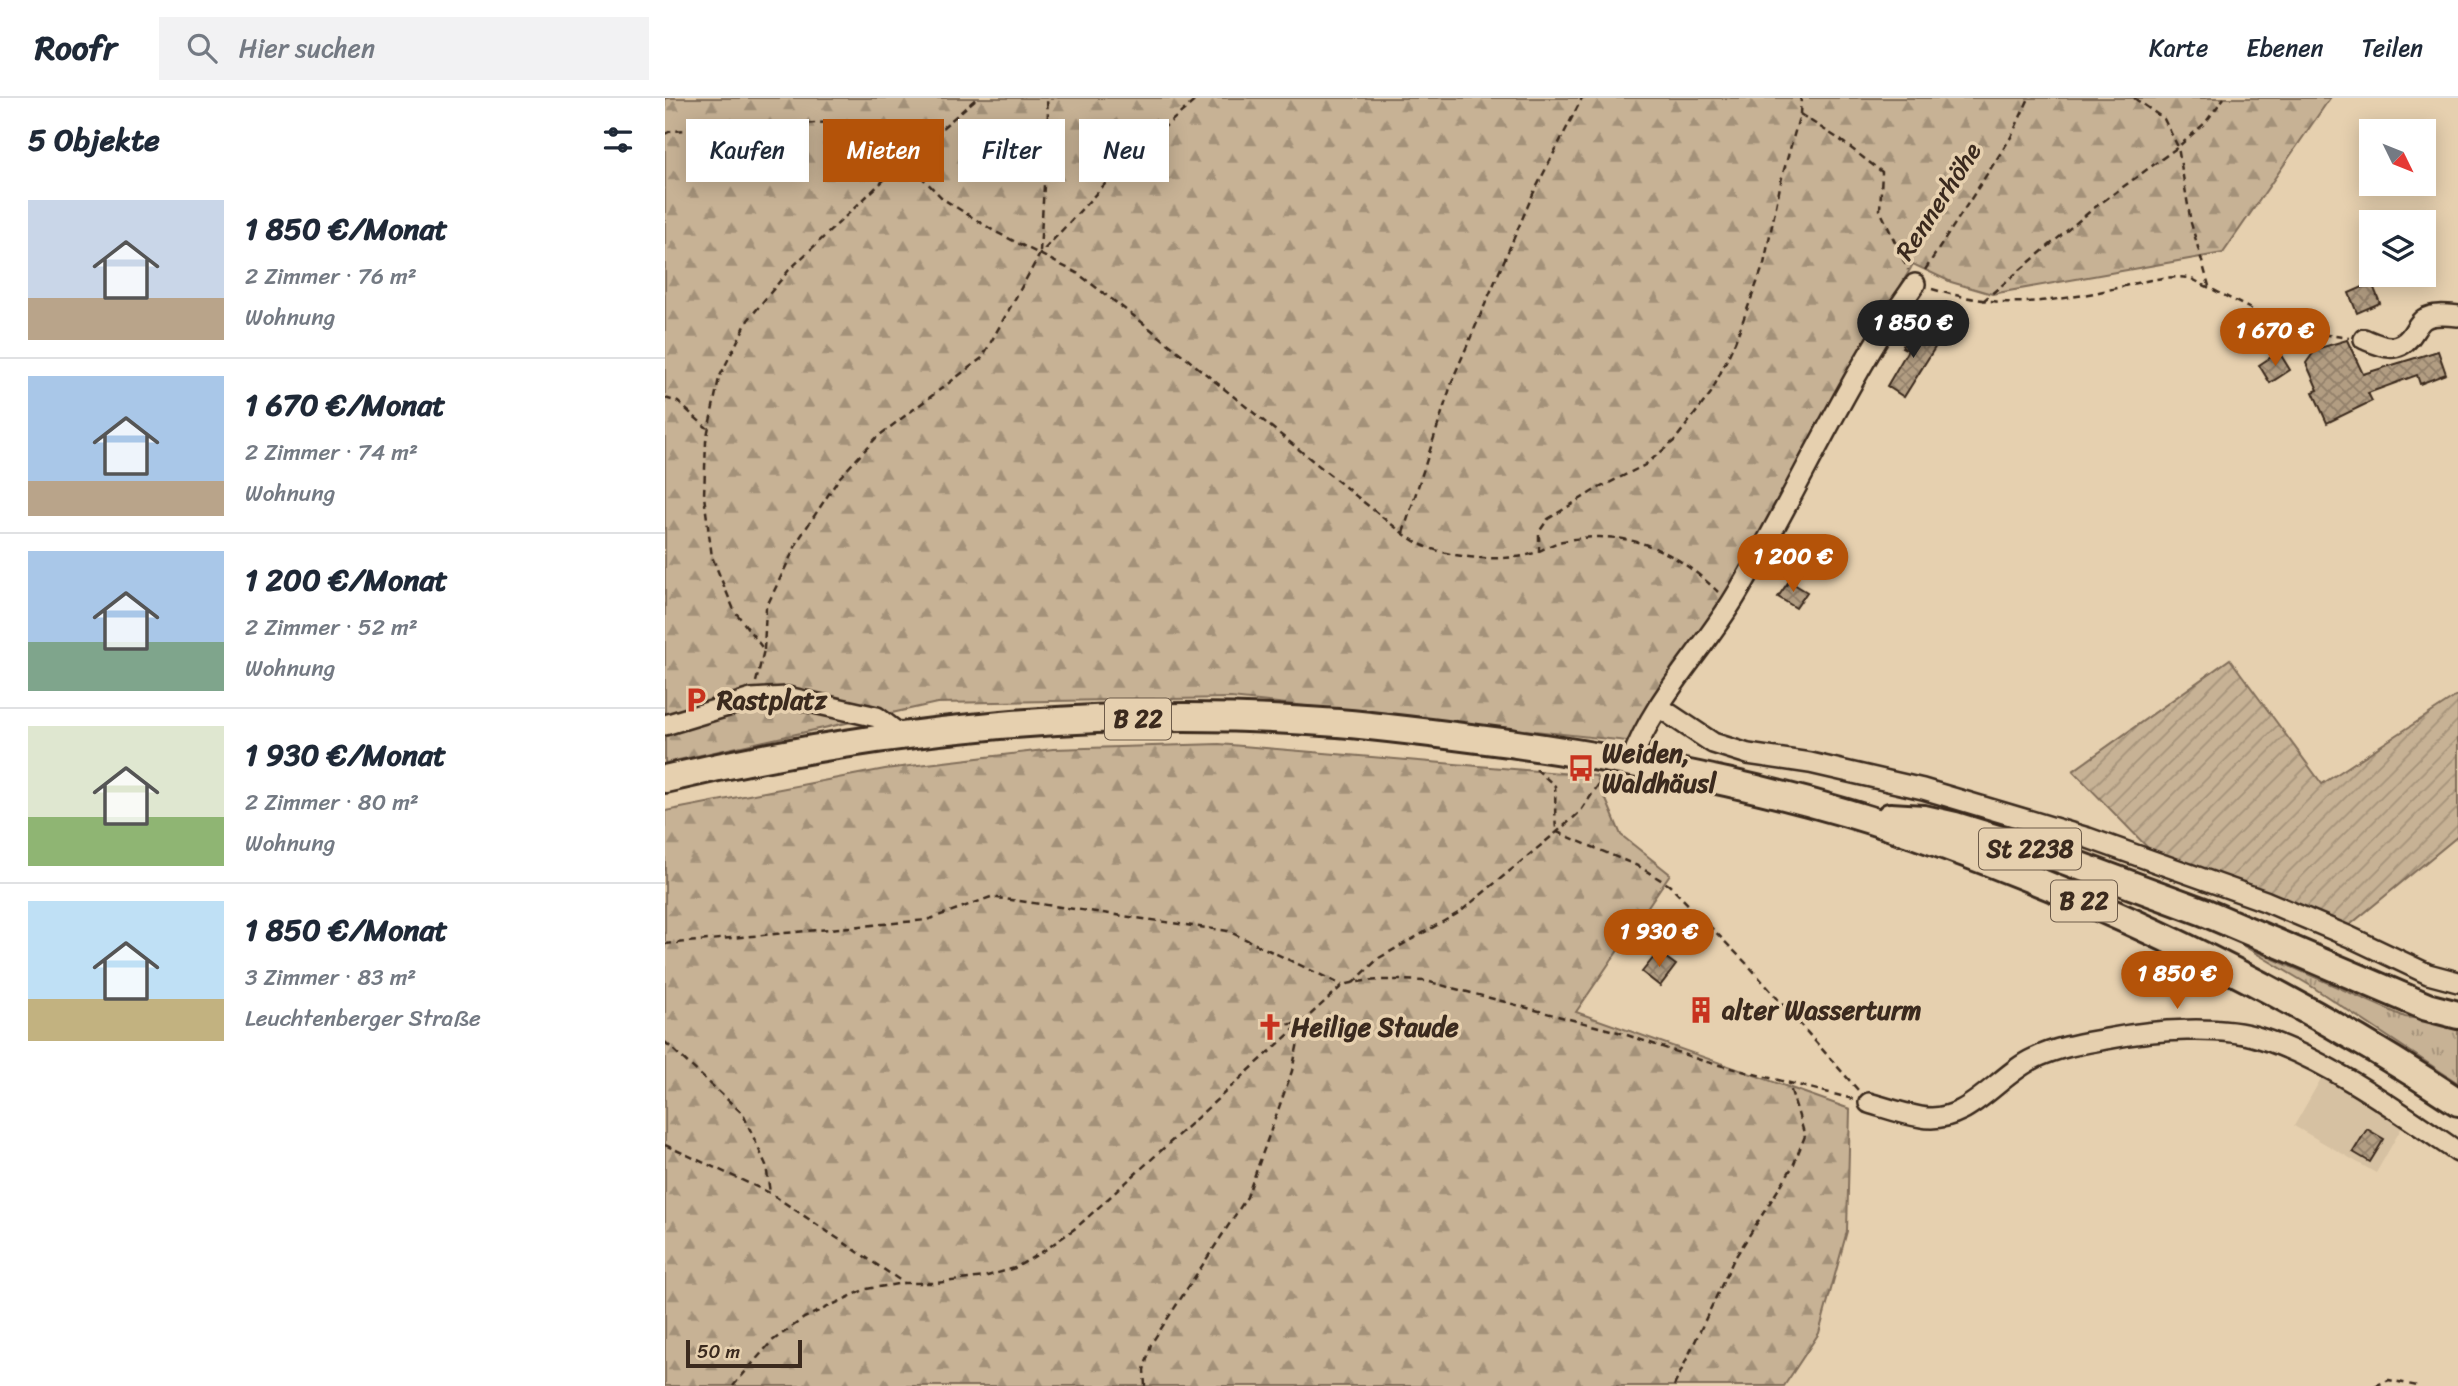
<!DOCTYPE html>
<html lang="de">
<meta charset="utf-8">
<style>
:root{--surface:#fff;--page:#f2f2f3;--text:#1f2937;--muted:#747a83;--line:#e0e1e3;--accent:#b45309}
body{margin:0;font-family:Sriracha,sans-serif;background:var(--page);color:var(--text);height:100vh;display:flex;flex-direction:column;font-size:26px;white-space:nowrap}
*{box-sizing:border-box;margin:0}
p{font-size:23px;color:var(--muted)}
.icon{flex:none;width:38px;height:38px;fill:none;stroke:currentColor;stroke-width:2;stroke-linecap:round;stroke-linejoin:round}
.map{position:relative;flex:1;overflow:hidden}
.details{display:flex;flex-direction:column;background:var(--surface);width:665px}
.details>*{flex:none}
.banner{position:absolute;left:21px;top:21px;width:665px;height:63px;display:flex;gap:14px}
.needle{width:46px;rotate:133deg}
.fabs{position:absolute;left:1694px;top:21px;display:grid;gap:14px}
.fabs a{display:grid;place-items:center;width:77px;height:77px;border-radius:0px;background:var(--surface);box-shadow:0 4px 18px #0003;font-size:35px}
.scale{position:absolute;left:21px;bottom:18px;width:116px;box-sizing:border-box;padding-left:7px;border:4px solid #3b2a1e;border-top:0;font-size:19px;line-height:24px;white-space:nowrap;color:#3b2a1e;-webkit-text-stroke:5px #e6d0af;paint-order:stroke}
.price{position:absolute;translate:-50% -60px;padding:0 16px;border-radius:24px;background:var(--accent);color:#fff;font-size:23px;line-height:46px;filter:drop-shadow(0 2px 4px #0008)}
.price::after{content:'';position:absolute;left:50%;top:42px;width:21px;height:16px;margin-left:-10px;background:inherit;clip-path:polygon(0 0,100% 0,50% 100%)}
.price.active{background:#222;color:#fff}
ul{padding:0;list-style:none}
li{display:flex;align-items:center;gap:21px;height:175px;padding:0 28px}
li+li{border-top:2px solid var(--line)}
li span{display:grid;place-items:center;flex:none;width:196px;height:140px;border-radius:0px;color:#555}
li>.icon{margin-inline-start:auto}
span .icon{width:84px;height:84px;fill:#fffc;stroke-width:1}
li b{font-size:30px}
h2{display:flex;justify-content:space-between;align-items:center;height:84px;padding:0 28px;font-size:30px}
.chip{padding:0 24px;border-radius:0px;background:var(--surface);box-shadow:0 4px 18px #0003;font-size:24px;line-height:63px}
.chip.active{background:var(--accent);color:#fff}
header{display:flex;align-items:center;gap:42px;box-sizing:border-box;height:98px;padding:0 35px;background:var(--surface);border-bottom:2px solid var(--line)}
header strong{font-size:33px}
nav{display:flex;gap:38px;margin-inline-start:auto;font-size:24px}
.search{width:490px;height:63px;background:var(--page);display:flex;align-items:center;gap:18px;box-sizing:border-box;padding:0 24px;border-radius:0px;color:var(--muted);font-size:26px}
main{display:flex;flex:1;min-height:0}
.map>svg:first-child{display:block}
.built{fill:#d6c1a2}
.grass{fill:url(#grass-tufts);stroke:#816e5a;stroke-width:2}
.forest{fill:url(#forest-firs);stroke:#816e5a;stroke-width:2}
.garden{fill:url(#garden-furrows);stroke:#816e5a;stroke-width:2}
.building{fill:url(#building-cross-hatch);stroke:#3b2a1e;stroke-width:2}
.lines{fill:none;stroke-linecap:round;stroke-linejoin:round}
.minor-casing{stroke:#3b2a1e;stroke-width:24}
.major-casing{stroke:#3b2a1e;stroke-width:32}
.path{stroke:#3b2a1e;stroke-width:2.5;stroke-dasharray:7 5;stroke-linecap:butt}
.minor{stroke:#e6d0af;stroke-width:19}
.major{stroke:#e6d0af;stroke-width:26}
.labels{text-anchor:middle;dominant-baseline:central;stroke-width:7;stroke-linejoin:round;paint-order:stroke}
.shield{fill:#e6d0af;stroke:#6e5c4a;stroke-width:2}
.shield-label{font-size:24px;font-weight:bold;fill:#3b2a1e}
.street-label{font-size:26px;fill:#3b2a1e;stroke:#e6d0af}
.poi-label{font-size:26px;font-weight:bold;fill:#3b2a1e;stroke:#e6d0af;text-anchor:start}
</style>
<header>
<strong>Roofr</strong>
<div class="search"><svg class="icon" aria-label="search" viewBox="0 0 24 24"><circle cx="10" cy="10" r="6"/><path d="M15 15l6 6"/></svg>Hier suchen</div>
<nav><a>Karte</a><a>Ebenen</a><a>Teilen</a></nav>
</header>
<main>
<section class="details">
<h2>5 Objekte<svg class="icon" aria-label="filters" viewBox="0 0 24 24"><path d="M4 7h16M4 17h16"/><circle cx="9" cy="7" r="2"/><circle cx="15" cy="17" r="2"/></svg></h2>
<ul>
<li><span style="background:linear-gradient(#c9d6e8 70%,#b9a48a 0)"><svg class="icon" aria-label="home" viewBox="0 0 24 24"><path d="M3 11l9-7 9 7M6 9v11h12V9"/></svg></span><div><b>1 850 €/Monat</b><p>2 Zimmer · 76 m²</p><p>Wohnung</p></div></li>
<li><span style="background:linear-gradient(#a9c7e8 75%,#b9a48a 0)"><svg class="icon" aria-label="home" viewBox="0 0 24 24"><path d="M3 11l9-7 9 7M6 9v11h12V9"/></svg></span><div><b>1 670 €/Monat</b><p>2 Zimmer · 74 m²</p><p>Wohnung</p></div></li>
<li><span style="background:linear-gradient(#a9c7e8 65%,#7fa58c 0)"><svg class="icon" aria-label="home" viewBox="0 0 24 24"><path d="M3 11l9-7 9 7M6 9v11h12V9"/></svg></span><div><b>1 200 €/Monat</b><p>2 Zimmer · 52 m²</p><p>Wohnung</p></div></li>
<li><span style="background:linear-gradient(#dfe7d0 65%,#8fb573 0)"><svg class="icon" aria-label="home" viewBox="0 0 24 24"><path d="M3 11l9-7 9 7M6 9v11h12V9"/></svg></span><div><b>1 930 €/Monat</b><p>2 Zimmer · 80 m²</p><p>Wohnung</p></div></li>
<li><span style="background:linear-gradient(#bfe0f5 70%,#c2b280 0)"><svg class="icon" aria-label="home" viewBox="0 0 24 24"><path d="M3 11l9-7 9 7M6 9v11h12V9"/></svg></span><div><b>1 850 €/Monat</b><p>3 Zimmer · 83 m²</p><p>Leuchtenberger Straße</p></div></li>
</ul>
</section>
<div class="map">
<svg width="1793" height="1288" viewBox="0 0 1793 1288">
<defs>
<pattern id="grass-tufts" width="24" height="20" patternUnits="userSpaceOnUse" patternTransform="scale(1.75)"><rect width="24" height="20" fill="#c7b295"/><path d="M3 7l-1-3M5 7V3M7 7l1-3M15 17l-1-3M17 17v-4M19 17l1-3" fill="none" stroke="#a39179"/></pattern>
<pattern id="forest-firs" width="22" height="20" patternUnits="userSpaceOnUse" patternTransform="scale(1.75)"><rect width="22" height="20" fill="#c7b295"/><path d="M5 1l3.5 6h-7zM16 11l3.5 6h-7z" fill="#a39179"/></pattern>
<pattern id="garden-furrows" width="10" height="10" patternUnits="userSpaceOnUse" patternTransform="scale(1.75)"><rect width="10" height="10" fill="#c7b295"/><path d="M-1 1l2-2M0 10L10 0M9 11l2-2" fill="none" stroke="#a39179"/></pattern>
<pattern id="building-cross-hatch" width="8" height="8" patternUnits="userSpaceOnUse" patternTransform="scale(1.75)"><rect width="8" height="8" fill="#b29d82"/><path d="M0 0l8 8M0 8l8-8" fill="none" stroke="#92806a"/></pattern>
</defs>
<rect width="100%" height="100%" fill="#e6d0af"/>
<filter id="ink" filterUnits="userSpaceOnUse"><feTurbulence type="fractalNoise" baseFrequency=".0143" numOctaves="2"/><feDisplacementMap in="SourceGraphic" scale="14" xChannelSelector="R" yChannelSelector="G"/><feConvolveMatrix kernelMatrix="1 2 1 2 8 2 1 2 1" color-interpolation-filters="sRGB"/></filter>
<g filter="url(#ink)">
<!-- built -->
<polygon class="built" points="1657,979 1737,1029 1711,1075 1629,1028"/>
<!-- grass -->
<polygon class="grass" points="1577,847 1740,919 1793,926 1793,985 1646,888"/>
<!-- forest -->
<g class="forest">
<polygon points="0,0 1665,0 1558,155 1327,196 1286,184 1248,166 1076,477 962,643 566,600 272,605 0,665"/>
<polygon points="554,646 931,678 956,737 1005,776 911,914 1185,1011 1182,1133 1154,1235 1119,1288 0,1288 0,713 220,671 388,651"/>
</g>
<!-- garden -->
<polygon class="garden" points="1565,561 1657,686 1793,597 1793,738 1681,830 1485,752 1408,673"/>
<!-- building -->
<g class="building">
<polygon points="1707,185 1715,205 1692,215 1684,195"/>
<polygon points="1250,228 1274,243 1239,299 1222,288 1243,252 1237,249"/>
<polygon points="1682,242 1698,276 1773,253 1781,276 1755,286 1752,277 1703,295 1707,303 1662,325 1648,294 1653,292 1641,265 1651,251"/>
<polygon points="1614,254 1625,272 1605,285 1594,267"/>
<polygon points="1124,483 1142,494 1131,510 1113,499"/>
<polygon points="993,854 1011,867 995,888 977,874"/>
<polygon points="1702,1031 1719,1041 1705,1064 1688,1054"/>
</g>
<g class="lines">
<defs>
<g id="minor">
<path d="M1699 241C1716 248 1731 256 1745 239 1750 233 1753 225 1759 221 1768 215 1783 217 1793 218"/>
<polyline points="994,609 1048,645 1083,656 1145,665 1258,691 1423,740 1600,803 1685,839 1763,876 1793,884"/>
<polyline points="0,627 86,601 122,599 212,619 237,638"/>
<path d="M966 664C987 603 1037 554 1070 499 1120 416 1161 326 1211 244 1223 224 1237 205 1250 186"/>
<path d="M1204 1005C1221 1010 1238 1016 1256 1019 1302 1028 1332 977 1370 960 1395 948 1421 945 1447 940 1488 932 1555 927 1595 940 1660 960 1736 1015 1793 1054"/>
</g>
<g id="major">
<path d="M0 681C215 630 452 607 673 625 732 630 791 638 851 646 963 662 1073 683 1182 715 1257 737 1331 766 1403 796 1539 854 1670 922 1793 1004"/>
<polyline points="1225,719 1259,721 1290,728 1385,757 1539,814 1762,909 1793,917"/>
</g>
</defs>
<!-- minor casing -->
<use href="#minor" class="minor-casing"/>
<!-- major casing -->
<use href="#major" class="major-casing"/>
<!-- path -->
<g class="path">
<polyline points="1469,0 1499,21 1513,49 1526,125 1544,188"/>
<polyline points="1135,16 1174,41 1217,74 1215,112 1243,172"/>
<path d="M0 36 6 33 188 23 240 62 278 101 329 133 412 175 478 225 722 423C733 431 744 441 757 447 786 460 827 463 858 458 875 455 884 446 898 443 961 430 1008 450 1053 494"/>
<polyline points="375,154 383,20 382,0"/>
<polyline points="1260,172 1346,39 1364,0"/>
<path d="M1267 191C1329 209 1366 207 1429 195 1461 189 1493 176 1525 180L1627 232 1684 240"/>
<polyline points="1318,203 1429,110 1513,49 1540,25 1559,0"/>
<polyline points="0,300 13,304 42,330"/>
<polyline points="738,435 789,278 868,96 917,0"/>
<polyline points="874,455 874,434 883,421 930,392 980,367 1009,343 1046,295 1070,244 1099,166 1117,79 1135,16 1136,0"/>
<polyline points="99,552 101,510 134,441 175,379 212,339 317,260 375,156 466,58 533,0"/>
<polyline points="91,584 99,552 69,512 47,459 39,398 41,343 54,280 83,222 124,172 240,62 312,0"/>
<path d="M871 671 890 688C891 698 889 728 892 734"/>
<polyline points="892,734 975,769 1004,787 1083,867 1193,992"/>
<polyline points="0,846 262,822 326,799 563,833 677,887"/>
<polyline points="688,885 714,860 795,814 892,734 915,714 938,680"/>
<polyline points="0,944 78,1016 101,1067 105,1095"/>
<polyline points="0,1047 105,1095 239,1185"/>
<path d="M68 1288 107 1243 139 1220 201 1191 239 1185H271L319 1179 350 1170 380 1152 412 1129 678 887C704 880 734 882 761 883L953 934 1038 963 1188 1001"/>
<polyline points="480,1288 479,1272 486,1246 582,1099 627,973 637,925 613,927"/>
<polyline points="1009,1288 1068,1163 1128,1068 1140,1038 1124,986"/>
<polyline points="1710,1288 1724,1282 1752,1288"/>
</g>
<!-- minor -->
<use href="#minor" class="minor"/>
<!-- major -->
<use href="#major" class="major"/>
</g>
</g>
<!-- icons -->
<defs>
<symbol id="parking-bare" viewBox="-9 -9 18 18"><path d="M-3.5-5.5H1a3.5 3.5 0 0 1 0 7H-1V5.5H-3.5ZM-1-3.4V-.6H.8a1.4 1.4 0 0 0 0-2.8Z" fill="#c8321e" stroke="#e6d0af" stroke-width="2.5" paint-order="stroke"/></symbol>
<symbol id="bus-bare" viewBox="-9 -9 18 18"><path d="M-5-6H5V4H4V6H2V4H-2V6H-4V4H-5ZM-3.5-4V0h7V-4ZM-3.5 1.2v1.5H-2V1.2ZM2 1.2v1.5H3.5V1.2Z" fill="#c8321e" stroke="#e6d0af" stroke-width="2.5" paint-order="stroke"/></symbol>
<symbol id="building-bare" viewBox="-9 -9 18 18"><path d="M-4-6H4V6H1V3H-1V6H-4ZM-2.5-4.3h1.7v1.8h-1.7ZM.8-4.3h1.7v1.8H.8ZM-2.5-1h1.7V.8h-1.7ZM.8-1h1.7V.8H.8Z" fill="#c8321e" stroke="#e6d0af" stroke-width="2.5" paint-order="stroke"/></symbol>
<symbol id="church-bare" viewBox="-9 -9 18 18"><path d="M-1.2-6h2.4v3.5h3.3v2.4h-3.3V6h-2.4V-.1h-3.3v-2.4h3.3Z" fill="#c8321e" stroke="#e6d0af" stroke-width="2.5" paint-order="stroke"/></symbol>
</defs>
<g fill-rule="evenodd">
<use href="#parking-bare" x="12" y="583" width="38" height="38"/>
<use href="#bus-bare" x="897" y="651" width="38" height="38"/>
<use href="#building-bare" x="1017" y="893" width="38" height="38"/>
<use href="#church-bare" x="586" y="910" width="38" height="38"/>
</g>
<g class="labels">
<!-- shield labels -->
<g class="shield">
<rect x="440" y="600.5" width="66" height="41" rx="5"/>
<rect x="1314" y="730.5" width="102" height="41" rx="5"/>
<rect x="1386" y="782.5" width="66" height="41" rx="5"/>
</g>
<g class="shield-label">
<text x="473" y="621">B 22</text>
<text x="1365" y="751">St 2238</text>
<text x="1419" y="803">B 22</text>
</g>
<!-- street labels -->
<g class="street-label">
<text transform="translate(1273 103) rotate(-57)">Rennerhöhe</text>
</g>
<!-- poi labels -->
<g class="poi-label">
<text x="52" y="602">Rastplatz</text>
<text x="937" y="655">Weiden,<tspan x="937" dy="30">Waldhäusl</tspan></text>
<text x="1057" y="912">alter Wasserturm</text>
<text x="626" y="929">Heilige Staude</text>
</g>
</g>
</svg>
<div class="fabs">
<a><svg class="needle" viewBox="-14 -14 28 28"><path d="M0-13l5 13h-10z" fill="#e53935"/><path d="M0 13l5-13h-10z" fill="#747a83"/></svg></a>
<a><svg class="icon" aria-label="layers" viewBox="0 0 24 24"><path d="M12 4l9 5-9 5-9-5zM3 14l9 5 9-5"/></svg></a>
</div>
<div class="scale">50 m</div>
<b class="price active" style="left:1248px;top:262px">1 850 €</b>
<b class="price" style="left:1610px;top:270px">1 670 €</b>
<b class="price" style="left:1128px;top:496px">1 200 €</b>
<b class="price" style="left:994px;top:871px">1 930 €</b>
<b class="price" style="left:1512px;top:913px">1 850 €</b>
<div class="banner">
<a class="chip">Kaufen</a>
<a class="chip active">Mieten</a>
<a class="chip">Filter</a>
<a class="chip">Neu</a>
</div>
</div>
</main>
